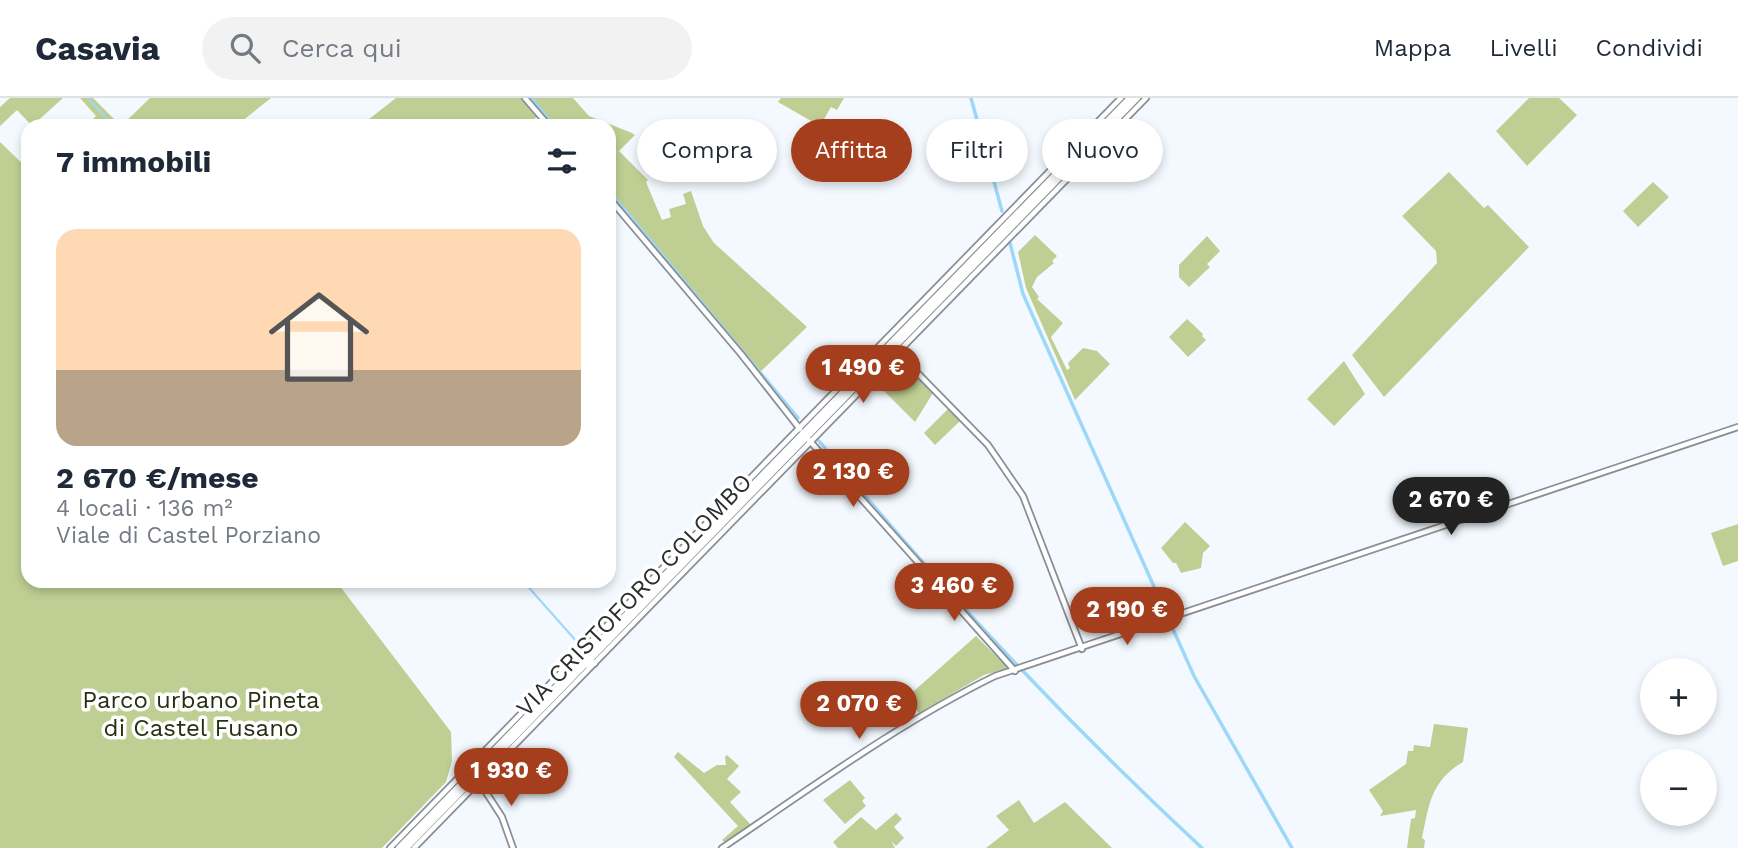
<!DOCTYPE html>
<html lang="it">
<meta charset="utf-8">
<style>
:root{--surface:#fff;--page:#f2f2f3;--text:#1f2937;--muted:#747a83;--line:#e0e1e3;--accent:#a53e1c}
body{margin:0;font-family:"Work Sans",sans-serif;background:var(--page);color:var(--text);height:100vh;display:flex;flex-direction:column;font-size:26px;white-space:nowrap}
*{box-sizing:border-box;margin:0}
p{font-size:23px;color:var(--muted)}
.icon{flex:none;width:38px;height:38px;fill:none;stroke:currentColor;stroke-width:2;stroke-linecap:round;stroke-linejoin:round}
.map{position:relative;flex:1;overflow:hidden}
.sheet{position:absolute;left:21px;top:21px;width:595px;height:469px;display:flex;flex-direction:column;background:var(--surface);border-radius:21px;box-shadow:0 4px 10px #0003}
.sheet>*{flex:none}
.hud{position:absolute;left:637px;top:21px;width:665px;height:63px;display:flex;gap:14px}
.controls{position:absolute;left:1640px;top:560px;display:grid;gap:14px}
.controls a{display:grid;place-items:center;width:77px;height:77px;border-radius:50%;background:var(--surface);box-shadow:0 4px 10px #0003;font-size:35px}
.price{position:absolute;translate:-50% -60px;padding:0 16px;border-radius:24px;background:var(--accent);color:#fff;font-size:23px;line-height:46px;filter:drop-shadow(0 2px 4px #0008)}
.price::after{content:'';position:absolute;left:50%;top:42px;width:21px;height:16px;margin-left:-10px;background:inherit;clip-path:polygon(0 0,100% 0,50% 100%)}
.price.on{background:#222;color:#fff}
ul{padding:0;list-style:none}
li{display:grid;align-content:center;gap:14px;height:371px;padding:0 35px}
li+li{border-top:2px solid var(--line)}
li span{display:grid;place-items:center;height:217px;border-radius:21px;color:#555}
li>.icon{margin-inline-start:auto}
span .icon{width:126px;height:126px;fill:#fffc;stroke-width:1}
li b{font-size:30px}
h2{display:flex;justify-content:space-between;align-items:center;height:84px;padding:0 35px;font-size:30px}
.tag{padding:0 24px;border-radius:32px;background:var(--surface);box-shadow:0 4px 10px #0003;font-size:24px;line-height:63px}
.tag.on{background:var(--accent);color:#fff}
header{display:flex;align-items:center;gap:42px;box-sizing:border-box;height:98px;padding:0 35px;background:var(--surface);border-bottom:2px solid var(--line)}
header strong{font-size:33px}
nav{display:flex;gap:38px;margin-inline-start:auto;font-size:24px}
.search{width:490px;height:63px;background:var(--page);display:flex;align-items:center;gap:18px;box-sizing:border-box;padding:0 24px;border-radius:38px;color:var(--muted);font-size:26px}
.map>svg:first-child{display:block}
.green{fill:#bfcf93}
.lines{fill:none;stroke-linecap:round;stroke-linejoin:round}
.stream{stroke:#9dd8f8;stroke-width:2}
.canal{stroke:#9dd8f8;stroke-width:3.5}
.minor-casing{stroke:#898f95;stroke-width:8}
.major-casing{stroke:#898f95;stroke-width:10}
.minor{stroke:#fff;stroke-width:4.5}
.major{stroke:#fff;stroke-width:6}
.labels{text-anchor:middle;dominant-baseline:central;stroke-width:7;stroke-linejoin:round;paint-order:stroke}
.street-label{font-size:24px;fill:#2b2d2f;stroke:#fff}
.park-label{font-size:24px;fill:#293012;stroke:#fff}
</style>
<header>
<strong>Casavia</strong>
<div class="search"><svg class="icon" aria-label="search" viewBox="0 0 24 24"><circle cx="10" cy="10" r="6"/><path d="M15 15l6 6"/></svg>Cerca qui</div>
<nav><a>Mappa</a><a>Livelli</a><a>Condividi</a></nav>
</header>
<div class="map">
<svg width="1738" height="750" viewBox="0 0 1738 750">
<rect width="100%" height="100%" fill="#f3f9fe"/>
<!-- green -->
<g class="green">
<polygon points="10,0 63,0 32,28 17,12 0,28 0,9"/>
<polygon points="80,0 93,0 121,28 150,0 271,0 236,28 86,28 96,18"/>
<polygon points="396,0 525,0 539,17 526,28 360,28"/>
<polygon points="527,0 573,0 589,18 632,35 635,37 619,53 648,82 646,84 662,122 671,119 669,111 686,106 683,96 691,93 703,128 714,145 807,229 759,275 609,97 609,28 551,28"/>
<polygon points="781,0 844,0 837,12 831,9 820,28 778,4"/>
<polygon points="1529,0 1559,0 1577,17 1527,68 1496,33"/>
<polygon points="0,44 28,71 28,483 336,483 451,634 452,663 446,684 382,750 0,750"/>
<polygon points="1449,74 1484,110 1488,107 1529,149 1384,299 1352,257 1437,165 1436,153 1402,118"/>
<polygon points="1653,84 1669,99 1638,129 1623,113"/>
<polygon points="1035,137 1057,158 1052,163 1054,165 1037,179 1032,189 1039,199 1037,201 1063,225 1051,239 1067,272 1070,270 1068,265 1083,250 1097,253 1110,266 1075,302 1026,190 1018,154"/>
<polygon points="1207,138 1220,153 1207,166 1210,169 1189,189 1179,179 1179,167"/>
<polygon points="1187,221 1203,236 1202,238 1206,242 1188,259 1169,239"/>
<polygon points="1344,263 1365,296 1334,328 1307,301"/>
<polygon points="907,268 933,295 915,324 883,292"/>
<polygon points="948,311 960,323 935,347 924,335"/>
<polygon points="1185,424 1210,448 1203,455 1201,470 1181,475 1176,465 1173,465 1161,450"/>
<polygon points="1738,426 1738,463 1723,468 1711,435"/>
<polygon points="976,538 1008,570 984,577 919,615 906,600"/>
<path d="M1434 626 1468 630 1463 664C1431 683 1429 706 1422 740L1425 742 1424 750H1407L1411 721 1415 720 1416 712 1380 718 1383 713 1369 692 1406 666 1408 653H1413L1414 647 1430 649Z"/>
<polygon points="678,654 704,675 717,667 726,667 725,659 727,657 739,668 727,681 741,694 730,704 751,727 726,745 722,742 738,728 674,659"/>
<polygon points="850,682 865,700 862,703 866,708 845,726 823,702"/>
<polygon points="1019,702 1034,725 1065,704 1112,750 986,750 1009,732 996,718"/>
<polygon points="896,715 902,721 894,729 904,740 896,748 891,743 895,750 838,750 833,744 861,719 876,732"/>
</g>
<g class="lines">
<!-- stream -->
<g class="stream">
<polyline points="88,0 113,28"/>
<polyline points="523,483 578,545"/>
</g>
<!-- canal -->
<g class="canal">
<polyline points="531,0 554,28"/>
<polyline points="971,0 1002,113"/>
<polyline points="609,93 798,320"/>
<polyline points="1010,145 1023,196 1194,578 1292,750"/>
<path d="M819 343C938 487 1065 623 1202 750"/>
</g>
<defs>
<g id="minor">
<polyline points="525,0 549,28"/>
<polyline points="609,100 741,256 800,331"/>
<polyline points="897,254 988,347 1023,398 1082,551"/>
<polyline points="808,341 1015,573"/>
<polyline points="478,682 502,719 513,750"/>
<polyline points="390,750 1121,0"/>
<polyline points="414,750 1146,0"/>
<path d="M722 750C811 690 899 625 995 578L1738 329"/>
</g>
<g id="major">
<polyline points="584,567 594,565"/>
<polyline points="399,750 1130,0"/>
<polyline points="406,750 1137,0"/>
</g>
</defs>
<!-- minor casing -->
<use href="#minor" class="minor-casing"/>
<!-- major casing -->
<use href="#major" class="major-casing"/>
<!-- minor -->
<use href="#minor" class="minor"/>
<!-- major -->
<use href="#major" class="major"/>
</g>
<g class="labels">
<!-- street labels -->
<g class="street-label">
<text transform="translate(634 497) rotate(-46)">VIA CRISTOFORO COLOMBO</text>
</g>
<!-- park labels -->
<g class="park-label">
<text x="201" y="602">Parco urbano Pineta<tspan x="201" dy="28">di Castel Fusano</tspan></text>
</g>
</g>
</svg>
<div class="controls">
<a>+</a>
<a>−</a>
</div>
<b class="price" style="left:863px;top:307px">1 490 €</b>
<b class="price" style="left:853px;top:411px">2 130 €</b>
<b class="price on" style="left:1451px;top:439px">2 670 €</b>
<b class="price" style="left:954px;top:525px">3 460 €</b>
<b class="price" style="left:1127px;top:549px">2 190 €</b>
<b class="price" style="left:859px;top:643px">2 070 €</b>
<b class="price" style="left:511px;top:710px">1 930 €</b>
<div class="hud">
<a class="tag">Compra</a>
<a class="tag on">Affitta</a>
<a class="tag">Filtri</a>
<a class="tag">Nuovo</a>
</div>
<section class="sheet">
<h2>7 immobili<svg class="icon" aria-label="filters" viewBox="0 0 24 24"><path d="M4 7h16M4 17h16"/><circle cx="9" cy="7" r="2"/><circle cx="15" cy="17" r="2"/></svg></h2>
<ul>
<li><span style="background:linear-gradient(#ffd9b3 65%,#b9a48a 0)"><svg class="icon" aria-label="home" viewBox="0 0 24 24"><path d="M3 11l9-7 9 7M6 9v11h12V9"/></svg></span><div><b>2 670 €/mese</b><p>4 locali · 136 m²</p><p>Viale di Castel Porziano</p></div></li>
</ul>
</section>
</div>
